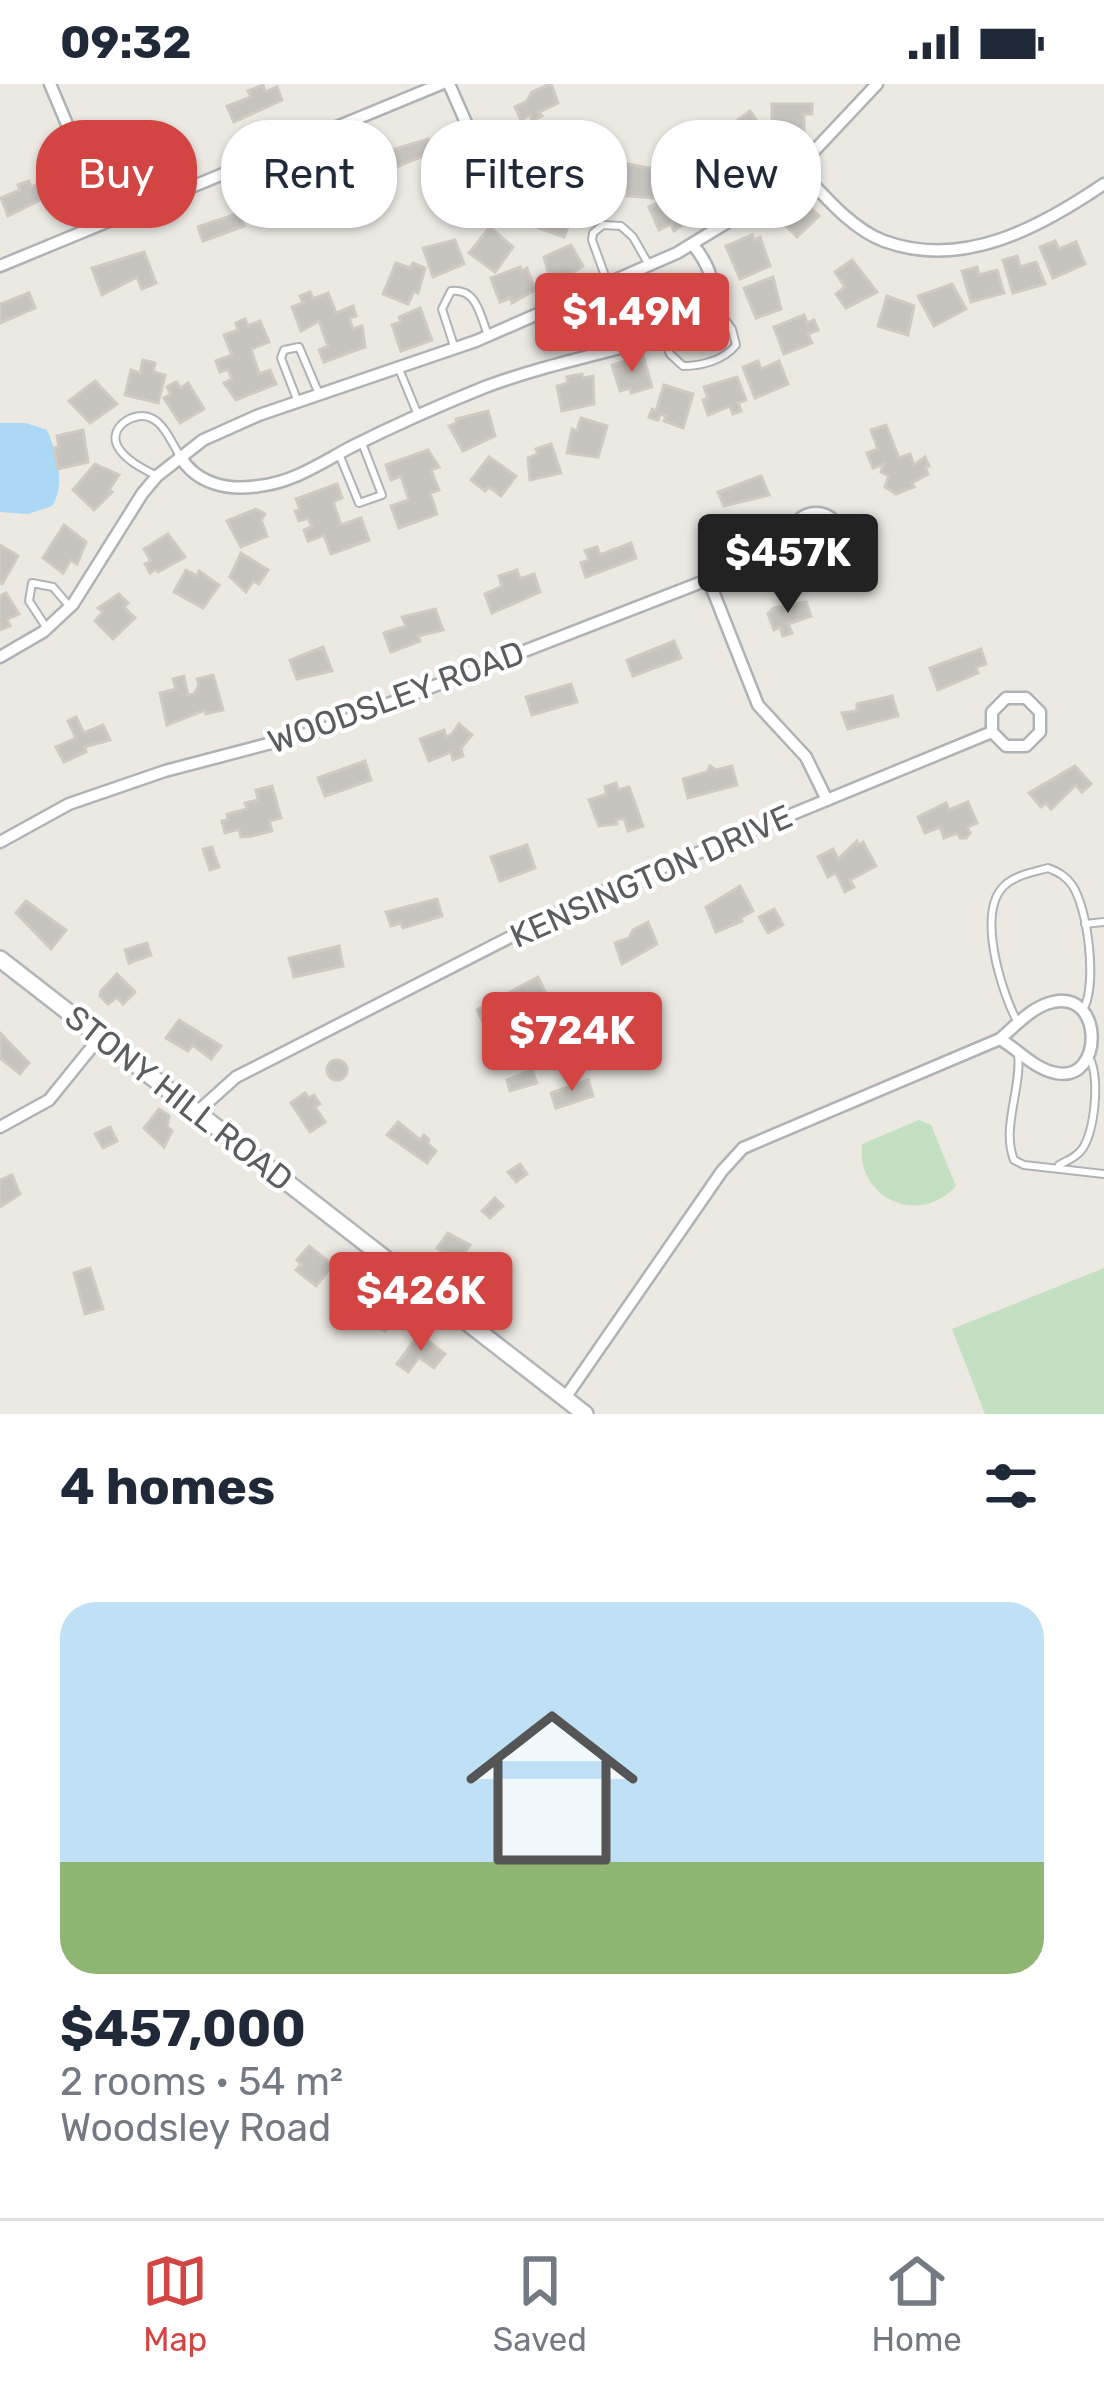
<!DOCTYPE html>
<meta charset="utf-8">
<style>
:root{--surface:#fff;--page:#f2f2f3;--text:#1f2937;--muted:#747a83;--line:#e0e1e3;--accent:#d34542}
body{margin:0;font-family:Rubik,sans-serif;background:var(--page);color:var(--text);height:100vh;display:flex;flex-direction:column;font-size:45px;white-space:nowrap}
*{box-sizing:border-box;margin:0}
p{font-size:39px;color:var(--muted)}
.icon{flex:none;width:66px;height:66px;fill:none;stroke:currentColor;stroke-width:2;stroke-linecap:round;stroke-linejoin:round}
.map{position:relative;height:1330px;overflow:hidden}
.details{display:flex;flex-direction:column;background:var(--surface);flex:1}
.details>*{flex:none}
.top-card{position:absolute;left:36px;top:36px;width:1032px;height:108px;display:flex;gap:24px}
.price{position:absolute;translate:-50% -102px;padding:0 27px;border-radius:12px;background:var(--accent);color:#fff;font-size:39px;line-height:78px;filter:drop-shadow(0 3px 6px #0008)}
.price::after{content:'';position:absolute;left:50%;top:72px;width:36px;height:27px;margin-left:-18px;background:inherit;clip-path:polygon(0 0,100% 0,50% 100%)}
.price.on{background:#222;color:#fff}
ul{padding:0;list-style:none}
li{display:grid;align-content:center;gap:24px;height:636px;padding:0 60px}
li span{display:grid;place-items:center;height:372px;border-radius:36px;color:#555}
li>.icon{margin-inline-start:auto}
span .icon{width:216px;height:216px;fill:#fffc;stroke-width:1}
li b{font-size:51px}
h2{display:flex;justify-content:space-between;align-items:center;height:144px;padding:0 60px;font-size:51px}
.pill{padding:0 42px;border-radius:48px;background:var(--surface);box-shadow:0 3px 9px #0004;font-size:42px;line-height:108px}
.pill.on{background:var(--accent);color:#fff}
.status{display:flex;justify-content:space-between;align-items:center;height:84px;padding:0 60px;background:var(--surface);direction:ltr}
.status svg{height:33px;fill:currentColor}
.tabs{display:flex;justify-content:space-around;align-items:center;height:168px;border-top:3px solid var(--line);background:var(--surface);font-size:33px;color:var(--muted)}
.tabs a{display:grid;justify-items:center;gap:6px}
.tabs .on{color:var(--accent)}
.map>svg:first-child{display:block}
.green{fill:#c4e0c2}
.water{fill:#abd8f4}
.building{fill:#c7c4bf;stroke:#d0cac2;stroke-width:3}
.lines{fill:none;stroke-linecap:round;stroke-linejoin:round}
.lane-casing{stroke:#b0b3b6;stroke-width:10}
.street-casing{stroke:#b0b3b6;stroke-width:15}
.secondary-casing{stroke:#b2b5b8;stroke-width:20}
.lane{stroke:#fff;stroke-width:6}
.street{stroke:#fff;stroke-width:10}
.secondary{stroke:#fff;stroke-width:15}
.labels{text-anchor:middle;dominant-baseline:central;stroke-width:9;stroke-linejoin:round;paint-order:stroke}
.street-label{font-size:33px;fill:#5b5e61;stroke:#fff}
</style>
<div class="status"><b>09:32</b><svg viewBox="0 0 49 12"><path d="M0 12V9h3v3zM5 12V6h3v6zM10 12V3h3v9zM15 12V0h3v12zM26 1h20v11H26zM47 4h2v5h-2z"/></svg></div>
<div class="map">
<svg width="1104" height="1330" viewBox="0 0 1104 1330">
<rect width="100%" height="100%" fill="#ece9e3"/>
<!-- green -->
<g class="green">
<path d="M919 1036 931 1041 956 1102C919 1143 856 1115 862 1060Z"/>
<polygon points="1104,1184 1104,1330 985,1330 952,1245"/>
</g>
<!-- water -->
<path class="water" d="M0 339H26L47 346C57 369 66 400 52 422L28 430 0 428Z"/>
<!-- building -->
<g class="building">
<polygon points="551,0 558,19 539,28 542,32 532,37 530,31 521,36 515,23 527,17 532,8"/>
<polygon points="263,1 265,8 277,3 282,16 234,38 227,22 251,13 248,7"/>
<polygon points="772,20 812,20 812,30 804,30 804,46 789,46 789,51 772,51"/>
<polygon points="750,27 764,47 739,70 731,59 726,62 718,50"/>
<polygon points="163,45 171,63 127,82 119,61"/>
<polygon points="428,55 433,68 389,86 382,69"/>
<polygon points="727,73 737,106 725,108 727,114 711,117 703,78"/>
<polygon points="623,79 654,85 653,90 660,92 654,114 627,112 628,107 617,105"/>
<polygon points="332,90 339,109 297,125 290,106"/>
<polygon points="603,92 612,116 583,129 572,101"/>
<polygon points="29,97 31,103 44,98 50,111 8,132 1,114 20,106 18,101"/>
<polygon points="678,109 695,132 674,147 671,140 659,146 649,123"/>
<polygon points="798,111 819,132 797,153 776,132"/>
<polygon points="547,116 574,127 564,153 539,144"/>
<polygon points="239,129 244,142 203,157 198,143"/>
<polygon points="490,143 513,163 495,188 469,169"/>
<polygon points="752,151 754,156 760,153 770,182 740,195 726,162"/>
<polygon points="455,156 464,180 433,193 423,164"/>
<polygon points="1055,157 1059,165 1076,158 1085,180 1053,194 1040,163"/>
<polygon points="571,161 583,182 552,202 544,173"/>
<polygon points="144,168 156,199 142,205 137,193 102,211 92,184"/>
<polygon points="1017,172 1020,183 1036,178 1045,200 1013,209 1003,176"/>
<polygon points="852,176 877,208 846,224 836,210 845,203 835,188"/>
<polygon points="396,179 410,184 413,179 425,184 418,209 414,207 408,220 383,210"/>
<polygon points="520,183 521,187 527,184 535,206 512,219 511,214 500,218 491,194"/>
<polygon points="977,183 979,191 997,186 1004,209 971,218 962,187"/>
<polygon points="773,193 781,225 756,234 744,204"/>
<polygon points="952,200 966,225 934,242 918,212"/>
<polygon points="310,208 313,215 328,209 336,229 353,222 356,232 349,234 353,245 362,242 365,263 324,278 319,266 328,262 319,237 301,247 292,223 303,219 300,212"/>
<polygon points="29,209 35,224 0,239 0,220"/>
<polygon points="887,212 914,222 908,251 878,242"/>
<polygon points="420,224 432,256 401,267 392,241 401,238 399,233"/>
<polygon points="804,231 807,239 814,236 818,246 808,250 812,259 784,270 774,243"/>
<polygon points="245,235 248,242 260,237 269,258 251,265 259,290 270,286 276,300 236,316 224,299 232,295 228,285 220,288 216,277 232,271 224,251 238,246 236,239"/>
<polygon points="643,272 652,303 631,309 630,304 620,307 612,281"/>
<polygon points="143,276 155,279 153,288 165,291 158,319 125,311 131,286 140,289"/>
<polygon points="758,277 761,285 779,277 788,300 755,314 743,283"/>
<polygon points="582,290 583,294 593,292 594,320 562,327 557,302 568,299 567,293"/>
<polygon points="737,293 746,316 738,319 741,327 733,330 730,322 708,331 703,316 708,314 704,303"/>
<polygon points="95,297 117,320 90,339 69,317"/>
<polygon points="176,298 181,304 188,299 204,325 180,339 164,314 171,310 167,303"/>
<polygon points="664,301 693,310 683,344 664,337 666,332 660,330 658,336 649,333 652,325 656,327"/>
<polygon points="488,327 495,352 463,367 449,342 457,339 456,335"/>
<polygon points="581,334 607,342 598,373 567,369 572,345 577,347"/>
<polygon points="886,341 899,374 910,370 914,381 925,373 929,382 925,383 928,390 912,399 914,403 896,410 885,403 889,392 881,388 884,380 873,384 867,369 878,365 871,346"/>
<polygon points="83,346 88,378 58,385 54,364 59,363 57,352"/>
<polygon points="551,360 561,389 530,396 528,374 538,370 536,365"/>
<polygon points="428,366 439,383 431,386 439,406 430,409 437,430 399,444 391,422 409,416 401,392 391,396 386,381"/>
<polygon points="489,373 516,392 501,412 489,403 485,407 471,396"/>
<polygon points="95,380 119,391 109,406 112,408 94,426 73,406"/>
<polygon points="761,392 769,411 724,422 718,408"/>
<polygon points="337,400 342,414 333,418 341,441 361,434 369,456 331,470 324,451 308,457 304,446 312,443 308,434 299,437 295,427 300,425 296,415"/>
<polygon points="256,425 265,430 261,436 267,452 241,463 227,437"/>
<polygon points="64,441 86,458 77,480 71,476 63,489 43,474"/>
<polygon points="168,450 185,473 158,488 156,485 150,489 145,480 151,477 144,465"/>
<polygon points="631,459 636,474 586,493 581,479 589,476 585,467 597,463 600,471"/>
<polygon points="0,461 18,472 2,500 0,499"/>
<polygon points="241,469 268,486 259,500 253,497 246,508 230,493"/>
<polygon points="186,486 197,492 199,487 219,501 203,524 174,508"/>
<polygon points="517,486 520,495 534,490 540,508 492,529 485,510 502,502 499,492"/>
<polygon points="6,509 19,530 7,535 10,542 0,546 0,512"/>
<polygon points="119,510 128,519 124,523 135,534 113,555 95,537 103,528 98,524"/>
<polygon points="806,518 811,532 788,540 792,549 783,552 780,543 774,546 768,530 774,524"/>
<polygon points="435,525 443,546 418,552 420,557 391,568 384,549 406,542 402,533"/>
<polygon points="674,557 681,574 633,592 627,576"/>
<polygon points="323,563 332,587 297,595 290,576"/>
<polygon points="981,565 986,580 976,583 978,589 938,606 930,584"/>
<polygon points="213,591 223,626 206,630 205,626 167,641 160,609 176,605 173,595 184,592 188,611 194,610 199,601 197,595"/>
<polygon points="571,600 577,618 532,631 526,613"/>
<polygon points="892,612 898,632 848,645 842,629 857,627 857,620"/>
<polygon points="76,633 84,649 103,641 110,656 84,663 86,668 64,678 56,663 76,654 68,637"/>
<polygon points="459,640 472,651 461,664 463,672 453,676 451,668 429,677 420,655 444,646 446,653 452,650"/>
<polygon points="365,677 371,696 325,712 318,694"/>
<polygon points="710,682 716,686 732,682 737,701 688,714 683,695 707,688"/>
<polygon points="1075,682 1091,700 1082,708 1076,701 1051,725 1046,719 1041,723 1029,709"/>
<polygon points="616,699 618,706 629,703 643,742 628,747 624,734 616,736 617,740 599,742 589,716 607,710 605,703"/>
<polygon points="272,702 281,734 269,737 272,747 252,752 241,753 239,745 225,749 222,737 228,736 227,730 247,725 245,719 258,716 256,706"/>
<polygon points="968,718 977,739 967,743 970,749 966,754 960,754 957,749 944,754 940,743 925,749 918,733 946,719 949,726"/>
<polygon points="857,757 858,761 863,758 876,782 850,796 854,803 845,808 836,789 828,793 818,773 833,765 838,775"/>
<polygon points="527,761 535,784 500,797 491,773"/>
<polygon points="212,763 219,783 210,786 203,765"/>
<polygon points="740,802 753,827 740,834 742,837 716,848 706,823"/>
<polygon points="437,815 442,832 403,844 401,839 391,842 386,828"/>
<polygon points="26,817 66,846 51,865 16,829"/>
<polygon points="774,825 783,841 768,849 759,833"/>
<polygon points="648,838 657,860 622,880 615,859 629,854 633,846"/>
<polygon points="147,859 151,871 129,879 125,866"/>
<polygon points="339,862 343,882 294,893 289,874"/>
<polygon points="117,890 135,908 123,920 117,913 108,920 100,912 101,907"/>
<polygon points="538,893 548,914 551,911 567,916 560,935 545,930 546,924 538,919 530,923 535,933 505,951 499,937 483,938 477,926"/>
<polygon points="179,936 221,962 211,975 193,961 188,967 166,954"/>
<polygon points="1,950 29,979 20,990 0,974"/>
<circle cx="337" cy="986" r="10"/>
<polygon points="532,986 537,999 510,1007 507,996"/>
<polygon points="588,996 593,1012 556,1024 551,1009"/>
<polygon points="305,1009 309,1014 314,1011 320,1020 315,1023 325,1038 310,1048 291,1019"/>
<polygon points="159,1025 169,1032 167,1043 172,1047 164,1063 144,1044"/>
<polygon points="398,1038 420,1056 424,1051 429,1056 427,1059 436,1067 427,1079 387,1051"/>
<polygon points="110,1043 117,1057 103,1064 95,1050"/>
<polygon points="520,1080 527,1090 516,1098 508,1088"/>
<polygon points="12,1091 20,1110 0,1123 0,1096"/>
<polygon points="495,1114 503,1122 490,1134 482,1127"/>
<polygon points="448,1149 470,1161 458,1178 437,1164"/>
<polygon points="309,1162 333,1181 316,1202 296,1186 301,1180 297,1176"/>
<polygon points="90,1184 103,1225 85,1230 74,1189"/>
<polygon points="362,1203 395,1235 385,1247 350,1218"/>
<polygon points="419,1250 445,1270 434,1284 419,1273 408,1288 397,1280"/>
</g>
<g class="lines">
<defs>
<g id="lane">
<polyline points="608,200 592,156 593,149 603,141 621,142 633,153 649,181"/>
<path d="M663 253 670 270 683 282C702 282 724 276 736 261L732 245 714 221"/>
<path d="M455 265 442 225 451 207C477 204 480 231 488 251"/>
<polyline points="399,285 418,331"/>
<polyline points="298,318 281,274 284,266 299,263 319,310"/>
<polyline points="339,370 359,419 382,411 362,359"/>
<path d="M157 392C144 385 126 377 118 363 107 344 134 326 151 334 164 339 173 361 180 372"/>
<polyline points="46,543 29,517 32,499 53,503 70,523"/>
<polyline points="1085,840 1104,838"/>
<path d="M1018 939C1002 910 976 829 1004 802 1015 791 1034 788 1048 784 1058 788 1066 792 1072 801 1088 824 1097 899 1084 924"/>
<path d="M1018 970C1022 1004 1001 1044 1014 1076L1024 1081 1104 1090"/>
<path d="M1059 1081C1068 1076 1077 1073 1083 1064 1095 1044 1099 998 1091 977"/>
</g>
<g id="street">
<polyline points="50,0 108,137"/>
<polyline points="449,0 475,59"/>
<path d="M798 84C822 109 851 145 884 157 963 186 1041 143 1104 100"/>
<polyline points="0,182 441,0"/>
<path d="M180 372C196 400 228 407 259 402 294 398 321 379 351 363 395 341 440 321 485 303 554 277 626 266 696 242 723 219 714 186 693 161"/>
<circle cx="816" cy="454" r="25"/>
<polyline points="709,497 758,621 806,673 827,716"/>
<polyline points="0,573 43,548 73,520 142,410 157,392 203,356 259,331 476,257 677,169 754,122 798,84 877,0"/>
<polyline points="0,758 69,720 165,687 321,646 792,463"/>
<polyline points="197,1028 236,993 581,817 992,648 992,628 1006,614 1026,614 1040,628 1040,648 1026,662 1006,662 992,648"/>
<polyline points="0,1043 49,1016 100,953"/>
<path d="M565 1314 722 1087 743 1064 1000 955C1015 942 1033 922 1053 918 1104 906 1104 999 1056 989 1036 986 1017 965 1000 955"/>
</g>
<polyline id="secondary" points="0,875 585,1330"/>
</defs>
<!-- lane casing -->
<use href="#lane" class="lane-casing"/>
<!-- street casing -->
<use href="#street" class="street-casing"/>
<!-- secondary casing -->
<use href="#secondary" class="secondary-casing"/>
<!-- lane -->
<use href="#lane" class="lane"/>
<!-- street -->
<use href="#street" class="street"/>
<!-- secondary -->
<use href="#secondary" class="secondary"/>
</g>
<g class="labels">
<!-- street labels -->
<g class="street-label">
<text transform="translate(396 613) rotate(-20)">WOODSLEY ROAD</text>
<text transform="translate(651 792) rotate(-24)">KENSINGTON DRIVE</text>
<text transform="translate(179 1014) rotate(38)">STONY HILL ROAD</text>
</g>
</g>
</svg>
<b class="price" style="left:632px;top:291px">$1.49M</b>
<b class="price on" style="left:788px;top:532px">$457K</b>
<b class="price" style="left:572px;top:1010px">$724K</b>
<b class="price" style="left:421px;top:1270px">$426K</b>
<div class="top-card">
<a class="pill on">Buy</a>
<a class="pill">Rent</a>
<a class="pill">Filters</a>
<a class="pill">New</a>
</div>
</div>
<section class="details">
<h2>4 homes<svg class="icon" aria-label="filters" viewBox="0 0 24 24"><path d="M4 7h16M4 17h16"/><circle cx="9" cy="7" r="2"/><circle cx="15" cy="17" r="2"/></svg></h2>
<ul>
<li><span style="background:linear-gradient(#bfe0f5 70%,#8fb573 0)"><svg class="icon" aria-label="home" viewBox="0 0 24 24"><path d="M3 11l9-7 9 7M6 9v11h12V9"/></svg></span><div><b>$457,000</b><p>2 rooms · 54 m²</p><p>Woodsley Road</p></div></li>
</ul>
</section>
<nav class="tabs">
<a class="on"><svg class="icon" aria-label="map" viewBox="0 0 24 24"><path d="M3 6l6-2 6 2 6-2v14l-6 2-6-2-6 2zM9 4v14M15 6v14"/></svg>Map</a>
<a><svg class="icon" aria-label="saved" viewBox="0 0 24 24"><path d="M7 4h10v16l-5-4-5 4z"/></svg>Saved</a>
<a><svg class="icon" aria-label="home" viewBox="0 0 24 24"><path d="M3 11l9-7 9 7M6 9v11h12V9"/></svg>Home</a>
</nav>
